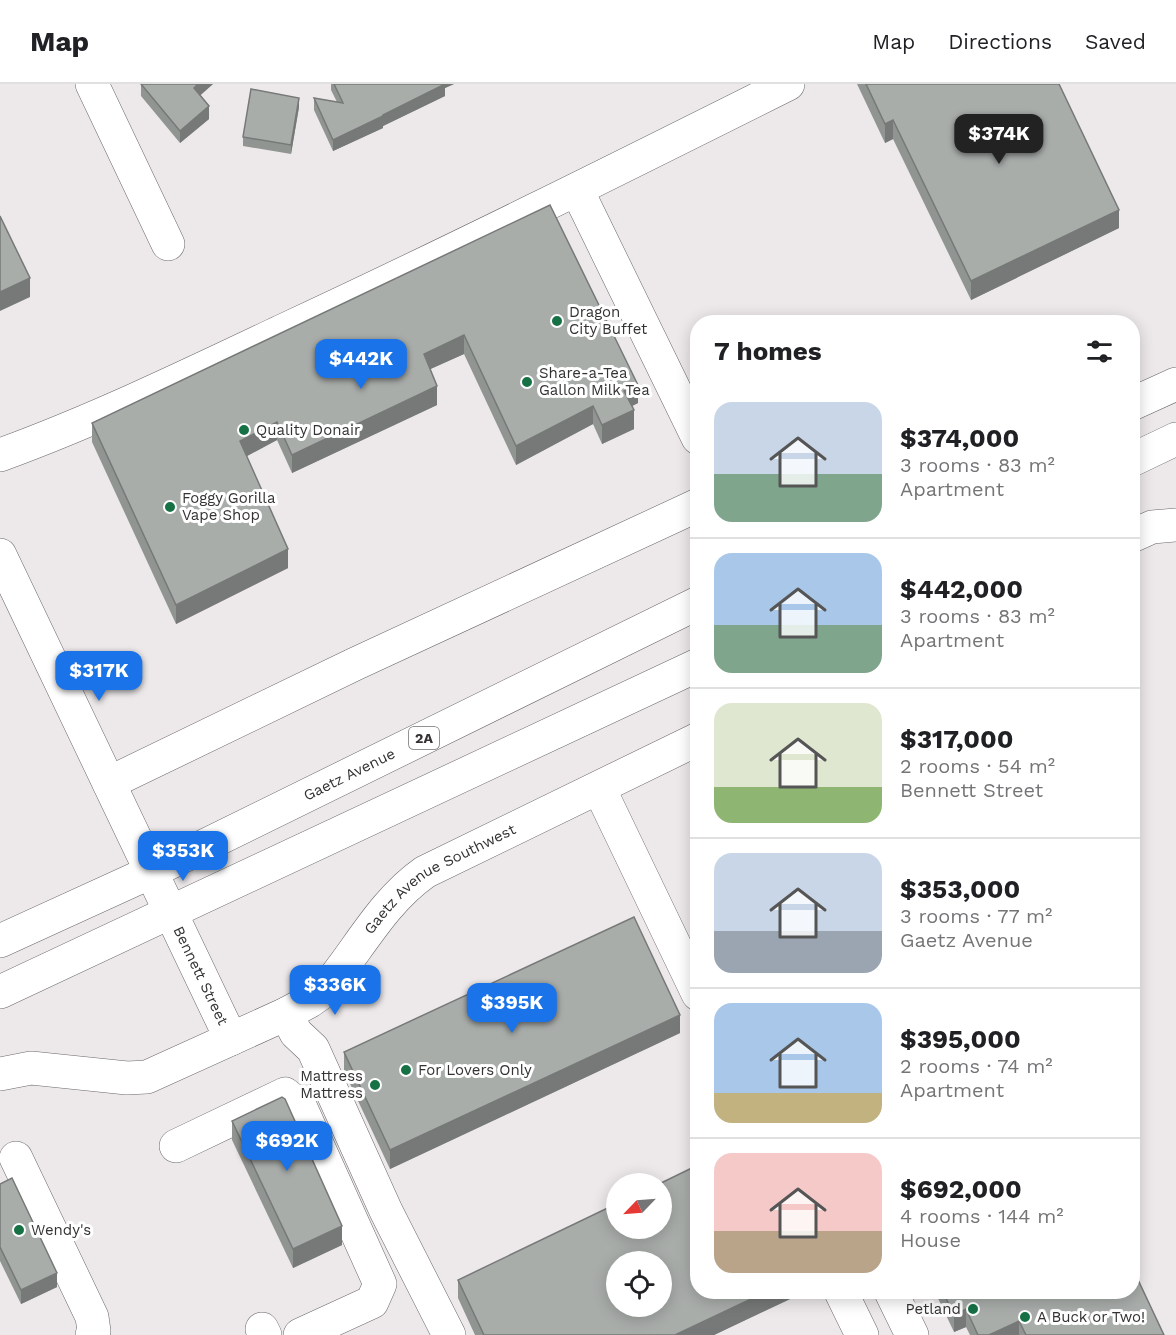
<!DOCTYPE html>
<meta charset="utf-8">
<style>
:root{--surface:#fff;--page:#f6f6f6;--text:#202124;--muted:#757577;--line:#e0e0e0;--accent:#1a73e8}
body{margin:0;font-family:"Work Sans",sans-serif;background:var(--page);color:var(--text);height:100vh;display:flex;flex-direction:column;font-size:22px;white-space:nowrap}
*{box-sizing:border-box;margin:0}
p{font-size:20px;color:var(--muted)}
.icon{flex:none;width:33px;height:33px;fill:none;stroke:currentColor;stroke-width:2;stroke-linecap:round;stroke-linejoin:round}
.map{position:relative;flex:1;overflow:hidden}
.side{position:absolute;left:690px;top:231px;width:450px;height:984px;display:flex;flex-direction:column;background:var(--surface);border-radius:24px;box-shadow:0 3px 15px #0003}
.side>*{flex:none}
.needle{width:39px;rotate:245deg}
.buttons{position:absolute;left:606px;top:1089px;display:grid;gap:12px}
.buttons a{display:grid;place-items:center;width:66px;height:66px;border-radius:50%;background:var(--surface);box-shadow:0 3px 15px #0003;font-size:30px}
.price{position:absolute;translate:-50% -51px;padding:0 14px;border-radius:12px;background:var(--accent);color:#fff;font-size:20px;line-height:39px;filter:drop-shadow(0 2px 3px #0008)}
.price::after{content:'';position:absolute;left:50%;top:36px;width:18px;height:14px;margin-left:-9px;background:inherit;clip-path:polygon(0 0,100% 0,50% 100%)}
.price.current{background:#222;color:#fff}
ul{padding:0;list-style:none}
li{display:flex;align-items:center;gap:18px;height:150px;padding:0 24px}
li+li{border-top:2px solid var(--line)}
li span{display:grid;place-items:center;flex:none;width:168px;height:120px;border-radius:18px;color:#555}
li>.icon{margin-inline-start:auto}
span .icon{width:72px;height:72px;fill:#fffc;stroke-width:1}
li b{font-size:26px}
h2{display:flex;justify-content:space-between;align-items:center;height:72px;padding:0 24px;font-size:26px}
header{display:flex;align-items:center;gap:36px;box-sizing:border-box;height:84px;padding:0 30px;background:var(--surface);border-bottom:2px solid var(--line)}
header strong{font-size:28px}
nav{display:flex;gap:33px;margin-inline-start:auto;font-size:21px}
.map>svg:first-child{display:block}
.lines{fill:none;stroke-linecap:round;stroke-linejoin:round}
.minor-casing{stroke:#6c686a;stroke-width:34}
.major-casing{stroke:#6c686a;stroke-width:34}
.minor{stroke:#fff;stroke-width:33}
.major{stroke:#fff;stroke-width:33}
.wall{fill:#919592}
.shaded-wall{fill:#767977}
.building{fill:#a9adaa;stroke:#767977;stroke-width:1.5;fill-rule:evenodd}
.poi-dot{fill:#167145;stroke:#fff;stroke-width:2}
.labels{text-anchor:middle;dominant-baseline:central;stroke-width:6;stroke-linejoin:round;paint-order:stroke}
.shield{fill:#fff;stroke:#717070;stroke-width:1.5}
.shield-label{font-size:14px;font-weight:bold;fill:#343233}
.poi-label{font-size:15px;fill:#343233;stroke:#fff;text-anchor:start}
.street-label{font-size:15px;fill:#343233;stroke:#fff}
</style>
<header>
<strong>Map</strong>
<nav><a>Map</a><a>Directions</a><a>Saved</a></nav>
</header>
<div class="map">
<svg width="1176" height="1251" viewBox="0 0 1176 1251">
<rect width="100%" height="100%" fill="#ede9eb"/>
<g class="lines">
<defs>
<g id="minor">
<polyline points="92,0 168,160"/>
<polyline points="577,106 698,354"/>
<path d="M0 371C96 336 189 291 282 247 452 168 620 84 788 0"/>
<polyline points="1132,452 1152,443 1176,441"/>
<path id="s1" d="M0 471 231 955"/>
<polyline points="109,699 355,580 698,421"/>
<polyline points="599,704 698,910"/>
<polyline points="286,930 296,949 313,965 386,1127 449,1251"/>
<path id="s2" d="M0 990 31 984 127 994 147 993 286 930 310 917 324 907C358 867 381 819 425 788L698 655"/>
<polyline points="176,1062 285,1010 300,1022 380,1200 372,1218 300,1251"/>
<polyline points="16,1074 92,1233 94,1247 92,1251"/>
<polyline points="841,1208 862,1251"/>
<polyline points="891,1208 912,1251"/>
<polyline points="262,1245 265,1251"/>
</g>
<g id="major">
<polyline points="1132,320 1176,300"/>
<polyline points="1132,376 1176,355"/>
<path id="s3" d="M0 857 151 788 698 519"/>
<polyline points="0,908 698,581"/>
</g>
</defs>
<!-- minor casing -->
<use href="#minor" class="minor-casing"/>
<!-- major casing -->
<use href="#major" class="major-casing"/>
<!-- minor -->
<use href="#minor" class="minor"/>
<!-- major -->
<use href="#major" class="major"/>
</g>
<!-- wall -->
<g class="wall">
<polygon points="141,0 213,0 200,11 209,35 180,59 141,12"/>
<polygon points="331,0 454,0 445,4 445,12 383,42 383,44 333,67 314,26 314,14 337,18 331,6"/>
<polygon points="857,0 1059,0 1119,144 971,216 893,55 885,59"/>
<polygon points="299,23 291,70 243,62 243,53"/>
<polygon points="550,121 638,319 632,322 634,345 602,360 593,340 516,381 464,270 430,285 437,321 292,389 277,356 246,372 288,484 176,540 92,358 92,339"/>
<polygon points="680,949 390,1085 344,987 344,968"/>
<polygon points="232,1037 342,1161 293,1184 232,1056"/>
<polygon points="0,1100 57,1203 21,1220 0,1177"/>
<polygon points="458,1196 698,1208 805,1208 714,1251 475,1251 458,1214"/>
<polygon points="935,1208 1132,1208 1164,1251 970,1251 966,1243 954,1248"/>
</g>
<!-- shaded-wall -->
<g class="shaded-wall">
<polygon points="198,0 213,0 194,17 194,4"/>
<polygon points="442,0 454,0 445,4 445,12 383,42 383,44 333,67 333,56"/>
<polygon points="299,14 299,23 291,70 291,61"/>
<polygon points="209,22 209,35 180,59 180,47"/>
<polygon points="893,36 893,55 885,59 885,40"/>
<polygon points="1119,126 1119,144 971,216 971,197"/>
<polygon points="30,194 30,213 0,227 0,208"/>
<polygon points="464,251 464,270 424,288 424,270"/>
<polygon points="638,301 638,319 624,326 624,307"/>
<polygon points="437,302 437,321 292,389 292,371"/>
<polygon points="593,322 593,340 516,381 516,362"/>
<polygon points="634,326 634,345 602,360 602,341"/>
<polygon points="277,338 277,356 240,376 240,357"/>
<polygon points="288,465 288,484 176,540 176,521"/>
<polygon points="680,931 680,949 390,1085 390,1066"/>
<polygon points="342,1142 342,1161 293,1184 293,1165"/>
<polygon points="57,1189 57,1203 21,1220 21,1206"/>
<polygon points="766,1208 805,1208 714,1251 675,1251"/>
<polygon points="966,1225 966,1243 954,1248 954,1231"/>
<polygon points="1019,1237 1019,1251 989,1251"/>
</g>
<!-- building -->
<g class="building">
<polygon points="141,0 198,0 194,4 209,22 180,47"/>
<polygon points="334,0 445,0 383,31 383,32 333,56 314,14 343,19"/>
<polygon points="866,0 1059,0 1119,126 971,197 893,36 885,40"/>
<polygon points="251,5 299,14 291,61 243,53"/>
<polygon points="550,121 638,301 624,307 634,326 602,341 593,322 516,362 464,251 424,270 437,302 292,371 277,338 240,357 288,465 176,521 92,339"/>
<polygon points="0,132 30,194 0,208"/>
<polygon points="634,833 680,931 390,1066 344,968"/>
<polygon points="282,1013 285,1015 342,1142 293,1165 232,1037"/>
<path d="M698 1081V1208H766L675 1251H484L458 1196 616 1120V1144H662V1100H659ZM616 1178H662V1222H616Z"/>
<polygon points="12,1094 57,1189 21,1206 0,1163 0,1100"/>
<polygon points="1132,1183 1164,1251 1026,1251 1019,1237 989,1251 978,1251 966,1225 954,1231 943,1208 1132,1208"/>
</g>
<!-- markers -->
<g class="poi-dot">
<circle cx="557" cy="237" r="6"/>
<circle cx="527" cy="298" r="6"/>
<circle cx="244" cy="346" r="6"/>
<circle cx="170" cy="423" r="6"/>
<circle cx="406" cy="986" r="6"/>
<circle cx="375" cy="1001" r="6"/>
<circle cx="19" cy="1146" r="6"/>
<circle cx="973" cy="1225" r="6"/>
<circle cx="1025" cy="1233" r="6"/>
</g>
<g class="labels">
<!-- shield labels -->
<rect class="shield" x="409" y="643" width="30" height="22" rx="4.5"/>
<g class="shield-label">
<text x="424" y="654">2A</text>
</g>
<!-- poi labels -->
<g class="poi-label">
<text x="569" y="228">Dragon<tspan x="569" dy="17">City Buffet</tspan></text>
<text x="539" y="289">Share-a-Tea<tspan x="539" dy="17">Gallon Milk Tea</tspan></text>
<text x="256" y="346">Quality Donair</text>
<text x="182" y="414">Foggy Gorilla<tspan x="182" dy="17">Vape Shop</tspan></text>
<text x="418" y="986">For Lovers Only</text>
<text x="363" y="992" text-anchor="end">Mattress<tspan x="363" dy="17">Mattress</tspan></text>
<text x="31" y="1146">Wendy's</text>
<text x="961" y="1225" text-anchor="end">Petland</text>
<text x="1037" y="1233">A Buck or Two!</text>
</g>
<!-- street labels -->
<g class="street-label">
<text stroke="none"><textPath href="#s3" startOffset="387">Gaetz Avenue</textPath></text>
<text stroke="none"><textPath href="#s2" startOffset="510">Gaetz Avenue Southwest</textPath></text>
<text stroke="none"><textPath href="#s1" startOffset="466">Bennett Street</textPath></text>
</g>
</g>
</svg>
<div class="buttons">
<a><svg class="needle" viewBox="-14 -14 28 28"><path d="M0-13l5 13h-10z" fill="#e53935"/><path d="M0 13l5-13h-10z" fill="#757577"/></svg></a>
<a><svg class="icon" aria-label="locate" viewBox="0 0 24 24"><circle cx="12" cy="12" r="6"/><path d="M12 2v4M12 18v4M2 12h4M18 12h4"/></svg></a>
</div>
<b class="price current" style="left:999px;top:81px">$374K</b>
<b class="price" style="left:361px;top:306px">$442K</b>
<b class="price" style="left:99px;top:618px">$317K</b>
<b class="price" style="left:183px;top:798px">$353K</b>
<b class="price" style="left:335px;top:932px">$336K</b>
<b class="price" style="left:512px;top:950px">$395K</b>
<b class="price" style="left:287px;top:1088px">$692K</b>
<section class="side">
<h2>7 homes<svg class="icon" aria-label="filters" viewBox="0 0 24 24"><path d="M4 7h16M4 17h16"/><circle cx="9" cy="7" r="2"/><circle cx="15" cy="17" r="2"/></svg></h2>
<ul>
<li><span style="background:linear-gradient(#c9d6e8 60%,#7fa58c 0)"><svg class="icon" aria-label="home" viewBox="0 0 24 24"><path d="M3 11l9-7 9 7M6 9v11h12V9"/></svg></span><div><b>$374,000</b><p>3 rooms · 83 m²</p><p>Apartment</p></div></li>
<li><span style="background:linear-gradient(#a9c7e8 60%,#7fa58c 0)"><svg class="icon" aria-label="home" viewBox="0 0 24 24"><path d="M3 11l9-7 9 7M6 9v11h12V9"/></svg></span><div><b>$442,000</b><p>3 rooms · 83 m²</p><p>Apartment</p></div></li>
<li><span style="background:linear-gradient(#dfe7d0 70%,#8fb573 0)"><svg class="icon" aria-label="home" viewBox="0 0 24 24"><path d="M3 11l9-7 9 7M6 9v11h12V9"/></svg></span><div><b>$317,000</b><p>2 rooms · 54 m²</p><p>Bennett Street</p></div></li>
<li><span style="background:linear-gradient(#c9d6e8 65%,#9aa5b1 0)"><svg class="icon" aria-label="home" viewBox="0 0 24 24"><path d="M3 11l9-7 9 7M6 9v11h12V9"/></svg></span><div><b>$353,000</b><p>3 rooms · 77 m²</p><p>Gaetz Avenue</p></div></li>
<li><span style="background:linear-gradient(#a9c7e8 75%,#c2b280 0)"><svg class="icon" aria-label="home" viewBox="0 0 24 24"><path d="M3 11l9-7 9 7M6 9v11h12V9"/></svg></span><div><b>$395,000</b><p>2 rooms · 74 m²</p><p>Apartment</p></div></li>
<li><span style="background:linear-gradient(#f6c9c9 65%,#b9a48a 0)"><svg class="icon" aria-label="home" viewBox="0 0 24 24"><path d="M3 11l9-7 9 7M6 9v11h12V9"/></svg></span><div><b>$692,000</b><p>4 rooms · 144 m²</p><p>House</p></div></li>
</ul>
</section>
</div>
